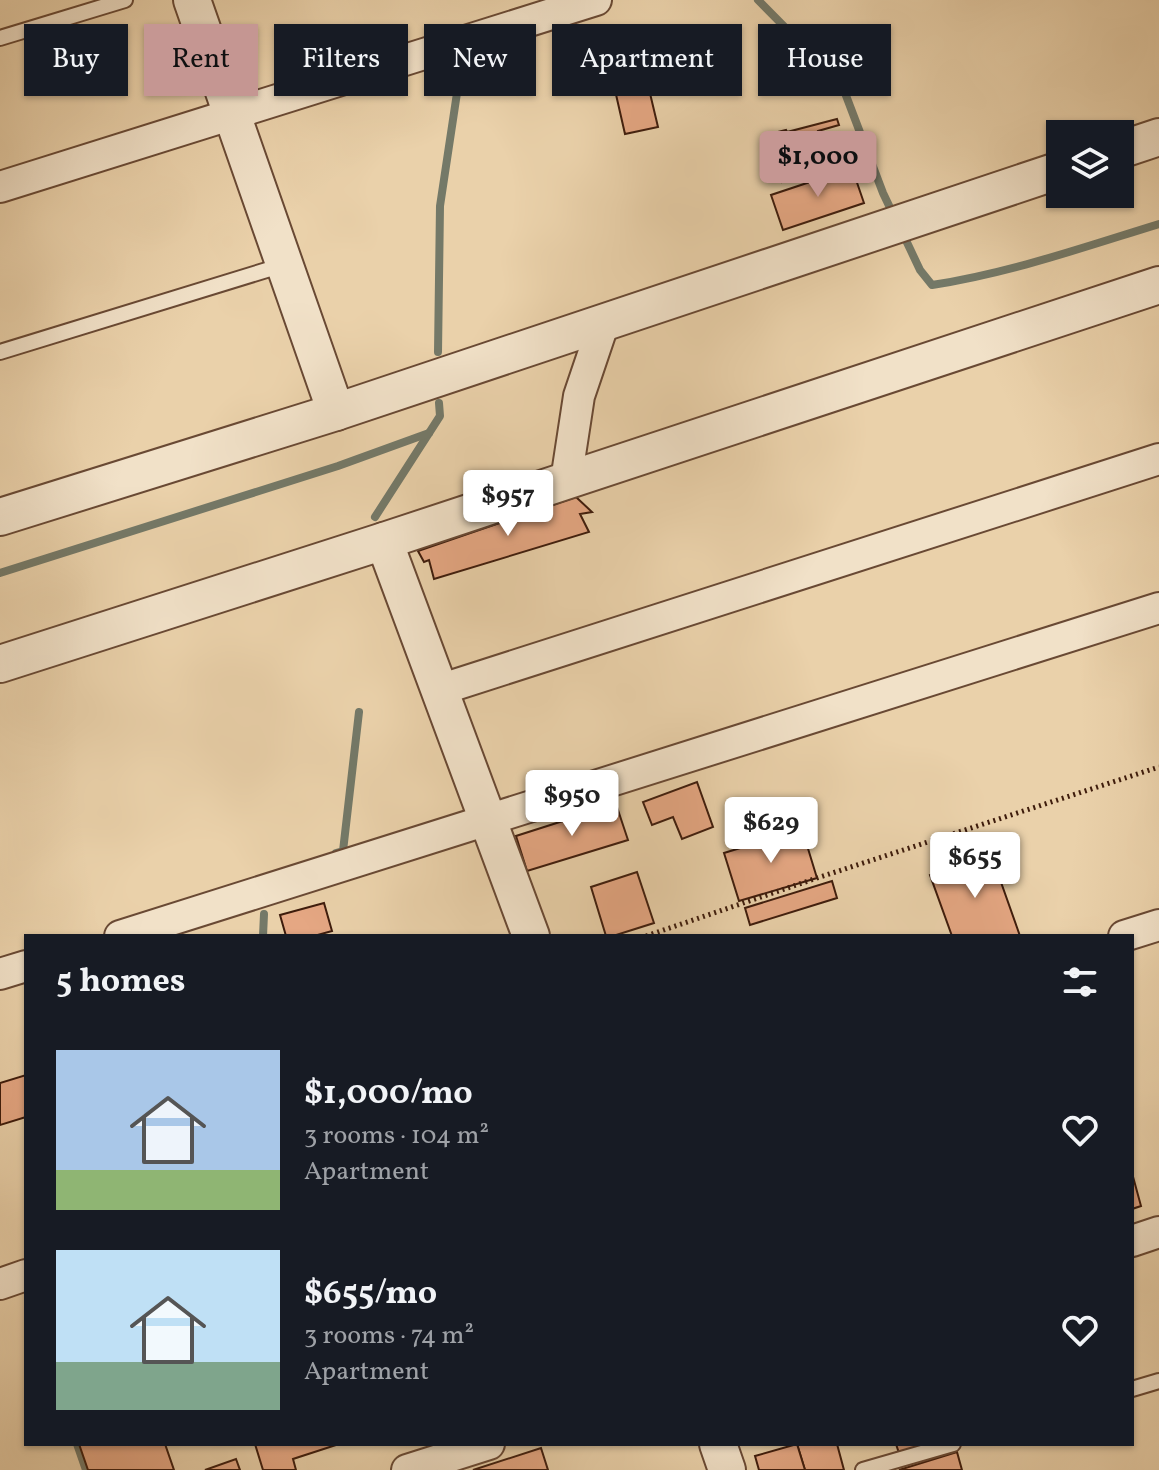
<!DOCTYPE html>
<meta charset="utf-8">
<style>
:root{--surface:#171b24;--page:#20242c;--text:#f1f3f6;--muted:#9ea1a6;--accent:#c59692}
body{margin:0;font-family:Vollkorn,serif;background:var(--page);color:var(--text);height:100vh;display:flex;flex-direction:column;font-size:30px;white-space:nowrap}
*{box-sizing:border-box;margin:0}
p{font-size:26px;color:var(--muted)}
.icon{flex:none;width:44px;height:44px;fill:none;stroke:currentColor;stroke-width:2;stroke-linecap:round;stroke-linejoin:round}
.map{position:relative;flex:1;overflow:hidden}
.sheet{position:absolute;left:24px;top:934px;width:1110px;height:512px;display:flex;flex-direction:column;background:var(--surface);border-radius:0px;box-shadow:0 2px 6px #0004}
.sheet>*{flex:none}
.banner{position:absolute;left:24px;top:24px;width:1112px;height:72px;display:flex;gap:16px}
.controls{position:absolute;left:1046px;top:120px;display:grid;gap:16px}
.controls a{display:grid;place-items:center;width:88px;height:88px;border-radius:0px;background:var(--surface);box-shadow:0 2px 6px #0004;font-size:40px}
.price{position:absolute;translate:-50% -68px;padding:0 18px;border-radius:8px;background:#fff;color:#222;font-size:26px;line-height:52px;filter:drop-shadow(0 2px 4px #0008)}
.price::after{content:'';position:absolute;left:50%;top:48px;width:24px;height:18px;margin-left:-12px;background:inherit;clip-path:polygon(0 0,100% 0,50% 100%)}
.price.on{background:var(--accent);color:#111}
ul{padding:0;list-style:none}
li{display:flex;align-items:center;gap:24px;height:200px;padding:0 32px}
li span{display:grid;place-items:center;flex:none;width:224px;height:160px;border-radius:0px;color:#555}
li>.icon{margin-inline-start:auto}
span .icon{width:96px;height:96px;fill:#fffc;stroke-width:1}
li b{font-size:34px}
h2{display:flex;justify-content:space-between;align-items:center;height:96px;padding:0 32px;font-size:34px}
.pill{padding:0 28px;border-radius:0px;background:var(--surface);box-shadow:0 2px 6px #0004;font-size:28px;line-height:72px}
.pill.on{background:var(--accent);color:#111}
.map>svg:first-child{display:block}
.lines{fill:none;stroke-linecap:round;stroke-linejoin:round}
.stream{stroke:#747968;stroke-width:8}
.building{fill:#e5a783;stroke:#3e1c0c;stroke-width:2}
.service-casing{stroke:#694934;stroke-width:18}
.minor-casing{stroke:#694934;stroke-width:34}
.tertiary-casing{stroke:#694934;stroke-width:40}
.path{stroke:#3e1c0c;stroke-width:5;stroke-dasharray:2 4;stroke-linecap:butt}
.service{stroke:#f1e1c8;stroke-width:14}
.minor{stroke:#f1e1c8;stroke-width:30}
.tertiary{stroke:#f1e1c8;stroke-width:36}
</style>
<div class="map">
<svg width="1159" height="1470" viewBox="0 0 1159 1470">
<rect width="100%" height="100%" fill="#ead1aa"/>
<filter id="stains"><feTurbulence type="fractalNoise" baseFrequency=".0025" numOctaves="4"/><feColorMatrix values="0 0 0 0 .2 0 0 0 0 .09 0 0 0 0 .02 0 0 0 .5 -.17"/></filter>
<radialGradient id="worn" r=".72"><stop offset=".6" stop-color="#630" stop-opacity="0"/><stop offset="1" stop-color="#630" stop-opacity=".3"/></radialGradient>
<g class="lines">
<!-- stream -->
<g class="stream">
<polyline points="758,0 842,85 883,193 893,214"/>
<path d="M903 234 920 270 932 285C1010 273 1084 247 1159 224"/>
<polyline points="438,352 440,206 457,93 505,40"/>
<polyline points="375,517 440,416 439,403"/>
<polyline points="0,573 338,466 429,433"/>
<polyline points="336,853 343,851 359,712"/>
<polyline points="263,936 264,914"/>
<polyline points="77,1444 86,1470"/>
</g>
</g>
<!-- building -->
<g class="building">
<polygon points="634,26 658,127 625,134 602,33"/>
<polygon points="837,119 839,125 818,131 820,140 839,135 841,141 829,144 835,169 782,182 770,134 786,130 787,132"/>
<polygon points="852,168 864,203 783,230 771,195"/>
<polygon points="576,497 592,512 580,514 589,532 434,579 429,560 424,562 418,551"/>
<polygon points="697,782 713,827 682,839 673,817 652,825 643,802"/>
<polygon points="616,804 628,840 527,871 516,836"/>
<polygon points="802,829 817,878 739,901 724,853"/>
<polygon points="991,854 1020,936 952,936 930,875"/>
<polygon points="637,872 654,923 613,936 606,936 591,887"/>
<polygon points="832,881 837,898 750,925 745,908"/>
<polygon points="324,903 332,931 314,936 286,936 280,915"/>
<polygon points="26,1075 26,1117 0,1125 0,1083"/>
<polygon points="1132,1173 1141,1206 1132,1209"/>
<polygon points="79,1444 165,1444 174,1470 88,1470"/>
<polygon points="255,1444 336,1444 336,1445 293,1459 296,1470 263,1470"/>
<polygon points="797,1444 837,1444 844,1470 805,1470"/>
<polygon points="797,1444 805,1470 759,1470 755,1456"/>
<polygon points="896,1444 936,1444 899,1453"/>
<polygon points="541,1448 548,1470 473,1470"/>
<polygon points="957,1452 962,1470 899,1470"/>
<polygon points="236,1459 240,1470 205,1470"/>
</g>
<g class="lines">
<defs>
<g id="service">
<polyline points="0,38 125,0"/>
<polyline points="0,352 283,265"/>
<polyline points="1132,1389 1159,1381"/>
<polyline points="863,1470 953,1444"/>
</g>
<g id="minor">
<polyline points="0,187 596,0"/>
<polyline points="566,481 579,396 604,322"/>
<polyline points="439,690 1159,459"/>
<polyline points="120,936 1159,608"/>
<polyline points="1124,936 1159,925"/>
<polyline points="0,974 26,966"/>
<polyline points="1132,1241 1159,1232"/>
<polyline points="0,1284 26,1275"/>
<polyline points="407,1470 489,1444"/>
</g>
<g id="tertiary">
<polyline points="192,0 336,412"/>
<polyline points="1120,150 1159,137"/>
<polyline points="0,517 336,412 1060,170"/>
<polyline points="384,541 531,936"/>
<polyline points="0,664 384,541 1159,285"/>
<polyline points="718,1444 727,1470"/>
</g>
</defs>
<!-- service casing -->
<use href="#service" class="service-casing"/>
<!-- minor casing -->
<use href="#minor" class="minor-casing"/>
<!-- tertiary casing -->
<use href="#tertiary" class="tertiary-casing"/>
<!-- path -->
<polyline class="path" points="646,936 817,878 1159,767"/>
<!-- service -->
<use href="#service" class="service"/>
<!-- minor -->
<use href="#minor" class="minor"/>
<!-- tertiary -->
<use href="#tertiary" class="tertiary"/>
</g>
<rect width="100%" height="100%" filter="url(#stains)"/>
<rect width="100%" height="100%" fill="url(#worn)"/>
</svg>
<div class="controls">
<a><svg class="icon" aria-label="layers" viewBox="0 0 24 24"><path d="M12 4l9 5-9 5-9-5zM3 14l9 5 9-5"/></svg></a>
</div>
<b class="price on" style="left:818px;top:199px">$1,000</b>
<b class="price" style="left:508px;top:538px">$957</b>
<b class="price" style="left:572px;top:838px">$950</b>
<b class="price" style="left:771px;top:865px">$629</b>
<b class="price" style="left:975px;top:900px">$655</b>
<div class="banner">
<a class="pill">Buy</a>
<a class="pill on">Rent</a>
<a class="pill">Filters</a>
<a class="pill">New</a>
<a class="pill">Apartment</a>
<a class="pill">House</a>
</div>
<section class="sheet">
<h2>5 homes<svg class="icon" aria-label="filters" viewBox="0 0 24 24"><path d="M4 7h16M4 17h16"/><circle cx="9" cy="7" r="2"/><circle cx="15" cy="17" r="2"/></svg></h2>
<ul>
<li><span style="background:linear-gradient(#a9c7e8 75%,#8fb573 0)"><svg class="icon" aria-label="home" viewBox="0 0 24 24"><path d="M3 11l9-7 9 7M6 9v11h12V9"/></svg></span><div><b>$1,000/mo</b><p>3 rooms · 104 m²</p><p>Apartment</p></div><svg class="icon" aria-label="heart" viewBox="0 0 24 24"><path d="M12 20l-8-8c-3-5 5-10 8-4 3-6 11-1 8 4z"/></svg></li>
<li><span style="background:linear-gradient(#bfe0f5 70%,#7fa58c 0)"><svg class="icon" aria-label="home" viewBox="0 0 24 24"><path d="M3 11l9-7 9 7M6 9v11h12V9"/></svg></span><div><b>$655/mo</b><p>3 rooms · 74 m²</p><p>Apartment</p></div><svg class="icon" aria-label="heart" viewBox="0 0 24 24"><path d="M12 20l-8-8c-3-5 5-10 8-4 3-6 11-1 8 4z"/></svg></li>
</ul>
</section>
</div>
